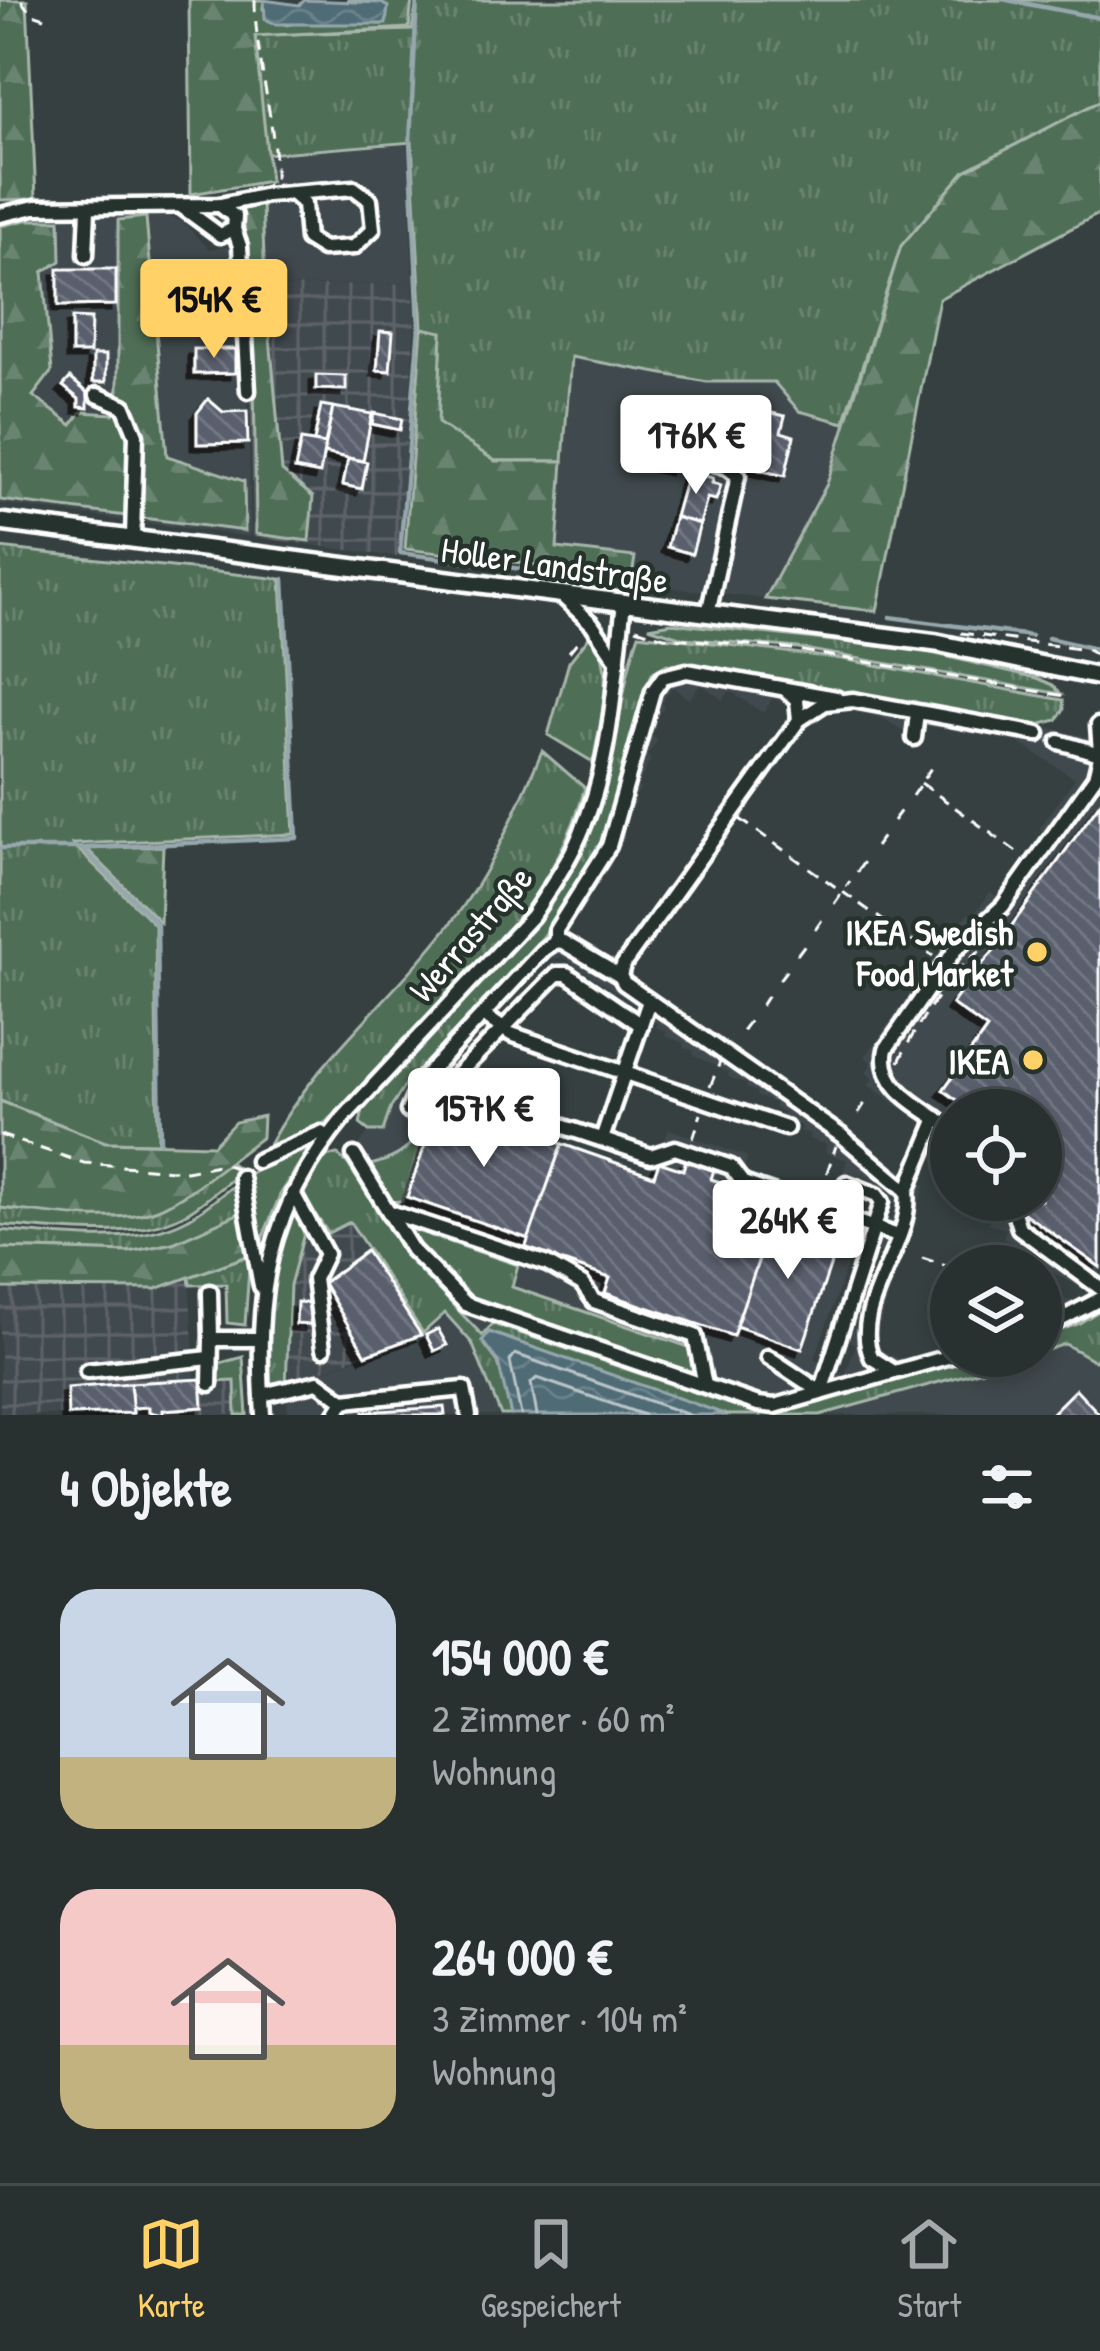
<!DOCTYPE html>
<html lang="de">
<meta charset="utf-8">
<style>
:root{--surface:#283030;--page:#303838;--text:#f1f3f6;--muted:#a5a9ab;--line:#444b4c;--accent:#ffd166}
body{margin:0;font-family:"Patrick Hand",sans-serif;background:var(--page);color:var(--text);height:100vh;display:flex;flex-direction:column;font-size:45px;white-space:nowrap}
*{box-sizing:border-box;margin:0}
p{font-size:39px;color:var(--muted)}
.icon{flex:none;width:66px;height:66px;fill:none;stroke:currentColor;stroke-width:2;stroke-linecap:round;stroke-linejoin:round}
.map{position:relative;height:1415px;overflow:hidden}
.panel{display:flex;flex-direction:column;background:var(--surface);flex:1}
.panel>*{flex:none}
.controls{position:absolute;left:930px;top:1089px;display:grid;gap:24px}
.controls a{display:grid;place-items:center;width:132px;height:132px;border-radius:50%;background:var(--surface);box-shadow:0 6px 18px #0003,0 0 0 3px var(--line);font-size:60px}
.price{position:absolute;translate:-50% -102px;padding:0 27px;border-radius:12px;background:#fff;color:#222;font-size:39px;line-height:78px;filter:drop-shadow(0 3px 6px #0008)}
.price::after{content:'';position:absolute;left:50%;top:72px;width:36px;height:27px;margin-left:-18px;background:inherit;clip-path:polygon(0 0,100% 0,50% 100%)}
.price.on{background:var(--accent);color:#111}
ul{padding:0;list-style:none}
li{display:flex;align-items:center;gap:36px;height:300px;padding:0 60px}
li span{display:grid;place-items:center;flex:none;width:336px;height:240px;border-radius:36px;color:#555}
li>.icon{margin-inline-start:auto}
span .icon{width:144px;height:144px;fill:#fffc;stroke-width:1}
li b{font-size:51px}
h2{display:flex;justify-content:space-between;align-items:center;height:144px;padding:0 60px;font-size:51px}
.menu{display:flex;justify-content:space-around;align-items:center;height:168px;border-top:3px solid var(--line);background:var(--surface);font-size:33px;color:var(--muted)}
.menu a{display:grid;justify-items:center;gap:6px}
.menu .on{color:var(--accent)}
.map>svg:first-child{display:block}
.built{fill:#41494e;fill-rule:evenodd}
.industrial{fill:url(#industrial-grid);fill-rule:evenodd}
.grass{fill:url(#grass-tufts);stroke:#a7b6ab;stroke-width:3}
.forest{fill:url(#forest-firs);stroke:#a7b6ab;stroke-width:3}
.water{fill:url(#water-waves);stroke:#96a7ad;stroke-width:3}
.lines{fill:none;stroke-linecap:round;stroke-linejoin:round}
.shore{stroke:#b9c4c8;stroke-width:3}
.stream{stroke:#96a7ad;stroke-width:4.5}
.building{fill:url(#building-back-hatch);stroke:#fff;stroke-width:3;filter:url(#shadow)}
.minor-casing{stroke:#fff;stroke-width:21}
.major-casing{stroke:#fff;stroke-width:24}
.path{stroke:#fff;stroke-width:3;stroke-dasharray:12 9;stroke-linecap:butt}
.minor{stroke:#26332d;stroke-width:12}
.major{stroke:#26332d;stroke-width:15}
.poi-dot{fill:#ffd166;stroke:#26332d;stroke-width:4.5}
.labels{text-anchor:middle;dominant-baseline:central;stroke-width:9;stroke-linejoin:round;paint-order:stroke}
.street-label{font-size:36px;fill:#fff;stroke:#26332d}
.poi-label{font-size:36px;font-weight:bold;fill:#fff;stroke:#26332d;text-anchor:end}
</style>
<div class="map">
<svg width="1100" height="1415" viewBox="0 0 1100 1415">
<defs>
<pattern id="industrial-grid" width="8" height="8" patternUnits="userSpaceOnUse" patternTransform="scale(3)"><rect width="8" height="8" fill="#41494e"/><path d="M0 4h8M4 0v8" fill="none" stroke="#5e6469"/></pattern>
<pattern id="grass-tufts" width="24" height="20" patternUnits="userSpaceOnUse" patternTransform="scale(3)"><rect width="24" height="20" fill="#4f6e57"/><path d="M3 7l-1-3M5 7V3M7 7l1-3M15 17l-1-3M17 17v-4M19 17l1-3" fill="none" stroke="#698470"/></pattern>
<pattern id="forest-firs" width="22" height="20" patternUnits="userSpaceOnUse" patternTransform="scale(3)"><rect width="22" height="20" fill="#4f6e57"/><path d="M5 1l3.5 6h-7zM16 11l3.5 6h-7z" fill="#698470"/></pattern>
<pattern id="water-waves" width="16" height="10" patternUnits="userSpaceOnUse" patternTransform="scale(3)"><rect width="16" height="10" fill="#506c76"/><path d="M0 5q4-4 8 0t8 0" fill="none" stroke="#6a828b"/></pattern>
<pattern id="building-back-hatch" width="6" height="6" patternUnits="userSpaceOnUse" patternTransform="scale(3)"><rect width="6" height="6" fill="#5a5f6d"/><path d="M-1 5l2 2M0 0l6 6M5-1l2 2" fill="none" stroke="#737783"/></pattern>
<filter id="shadow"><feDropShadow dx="-6" dy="6" stdDeviation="0" flood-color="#0009"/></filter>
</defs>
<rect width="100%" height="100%" fill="#364040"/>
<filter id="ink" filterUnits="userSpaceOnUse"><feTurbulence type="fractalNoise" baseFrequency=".00833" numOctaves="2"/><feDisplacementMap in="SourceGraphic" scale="24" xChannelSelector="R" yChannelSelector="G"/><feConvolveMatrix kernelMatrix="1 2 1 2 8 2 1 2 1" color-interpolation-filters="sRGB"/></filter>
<g filter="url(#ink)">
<!-- built -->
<g class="built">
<polygon points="407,142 413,283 265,287 262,202 272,199 266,154"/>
<polygon points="153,212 182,221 209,249 235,246 248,409 251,537 0,504 0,500 245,531 244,481 167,456 146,218 118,220 118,389 112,415 81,412 72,425 33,396 52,371 43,272 6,224 0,226 0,221 31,214"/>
<polygon points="570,356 707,382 774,382 799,411 844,423 827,484 765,599 640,584 632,576 634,557 556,548"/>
<path d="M667 664 1038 725 1100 740V1310L1078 1324 1041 1337 1047 1311 1058 1314 1064 1299 1081 1304 1086 1290 1039 1265 1040 1262 1029 1257 1030 1253 1012 1247 1013 1243 1003 1239 1006 1229 988 1223 996 1200H1041V1110H951V1146L949 1140 868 1085 873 1078 866 1072 872 1063 865 1057 968 913 973 916 990 892 997 896 1043 832 1039 829 1075 778 1017 742 927 726 925 733 903 731 886 720 863 713 837 711 816 720 773 698 763 713 730 691 723 700 701 684 689 699 672 687 661 704 664 707 653 722 657 725 651 735 658 740 647 756 651 759 637 787 640 790 633 799 636 802 617 829 626 836 609 861 612 864 565 932 925 1186 876 1336 879 1346 885 1353 901 1359 943 1350 942 1343 951 1341V1356H984L774 1415H762L494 1325 482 1335 410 1260 389 1230 347 1163 369 1131 383 1130 391 1107 406 1084 524 958 580 883 600 846 645 689 653 672ZM563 957 635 1005 631 1012 657 1023 656 1027 667 1032 665 1036 684 1043 683 1047 694 1051 693 1055 729 1073 728 1077 747 1084 746 1088 756 1092V1096L775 1103 774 1108 784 1112 782 1119 801 1126 800 1131 810 1134 809 1139 827 1145 825 1152 847 1160 842 1176 857 1182 860 1174 890 1189 896 1207 891 1220 883 1219 873 1250 881 1253 850 1341 856 1344 845 1375 815 1359 854 1245 862 1246 869 1220 833 1202 743 1171 748 1157 669 1129 650 1174 440 1102 444 1089 437 1086 443 1072 550 959Z"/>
<polygon points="445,1312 472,1343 501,1415 288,1415 286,1384 421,1335"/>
<polygon points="1065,1344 1100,1364 1100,1415 820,1415 1041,1356 1041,1352"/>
</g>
<!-- industrial -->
<g class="industrial">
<path d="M413 283 415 325 398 557 253 537 249 288ZM265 292 282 471 313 497 256 533 253 293Z"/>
<polygon points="317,1221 328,1233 350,1222 423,1333 286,1384 290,1285 305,1230"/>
<polygon points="189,1277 195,1378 201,1378 203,1383 235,1381 236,1415 0,1415 0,1288 156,1289"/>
</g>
<!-- grass -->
<g class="grass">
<polygon points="417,0 1100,0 1100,101 965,171 901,246 844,423 799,411 774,382 707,382 571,357 563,461 495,461 437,423 442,333 422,328 412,142 266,154 255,35 412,30"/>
<polygon points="0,548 281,579 294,834 73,844 155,925 158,1143 105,1142 0,1101"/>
<polygon points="672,623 923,651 1037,678 1053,685 1061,694 798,648 683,638 649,627"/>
<path d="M592 633C617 670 600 721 593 762L548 735 569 662Z"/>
<path d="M639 634 842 659 1063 700 1064 709 1057 720 1038 725 667 664 653 672 645 689C633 737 618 805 598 849 557 940 473 1012 406 1084L391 1107 383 1131H369L360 1124 363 1110C449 1010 556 925 601 796 620 744 620 686 639 634Z"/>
<path d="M542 751 585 788C552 915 428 1019 340 1111L318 1128 269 1145C318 1054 403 991 462 908 496 860 519 804 542 751Z"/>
<path d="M440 1072 437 1086 444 1089 440 1102 434 1103 402 1201 390 1202 366 1166C439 1150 402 1119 440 1072Z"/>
<polygon points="337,1154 347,1163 410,1260 482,1335 493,1324 762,1415 723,1415 489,1332 482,1341 498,1362 511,1415 501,1415 472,1343 445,1313 423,1333 350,1222 328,1233 301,1193 323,1158"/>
<path d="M229 1162 239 1169 236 1176C221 1187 206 1201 190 1211 137 1243 59 1229 0 1225V1208L93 1216 152 1211Z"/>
<path d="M233 1186 237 1188 240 1213 173 1243 129 1252 0 1248V1230C59 1235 132 1248 187 1219 203 1211 218 1197 233 1186Z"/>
<path d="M297 1214 305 1230 290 1285 286 1386 267 1382C266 1324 266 1268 292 1215Z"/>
<polygon points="408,1228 518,1265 512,1287 689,1347 694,1372 689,1375 469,1299 419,1247"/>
<polygon points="250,1255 245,1325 227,1323 226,1284 190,1285 189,1277"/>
<polygon points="1100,1310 1100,1354 1095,1361 1065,1344 1041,1352 1041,1337 1078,1324"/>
<polygon points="984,1356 994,1367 820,1415 774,1415"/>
<polygon points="243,1357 247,1415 236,1415 235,1381 214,1382 213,1365"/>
</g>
<!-- forest -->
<g class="forest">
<polygon points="0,0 27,0 36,199 0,200"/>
<polygon points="189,0 264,0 263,9 287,25 304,21 381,24 388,7 381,3 346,0 412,0 409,28 255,36 270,181 191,194"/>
<polygon points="1100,101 1100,213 939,299 877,611 765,599 827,484 901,246 965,171"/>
<polygon points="262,202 265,287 249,288 243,207"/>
<polygon points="146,217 167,456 244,481 245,531 0,500 0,226 26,220 60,220 61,261 43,272 52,371 33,396 72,425 81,412 113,414 118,389 118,220"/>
<polygon points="253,292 266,292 282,471 313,497 309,541 256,534"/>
<polygon points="422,328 442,332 438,423 495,461 563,461 557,548 635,557 632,576 405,549"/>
<polygon points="163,846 160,922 87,849"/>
<path d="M0 1101 105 1142 213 1145 235 1122 263 1116 262 1137C233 1158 184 1201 152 1211 109 1225 44 1212 0 1208Z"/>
<polygon points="312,1143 280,1195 259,1247 245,1177 269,1161"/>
<polygon points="240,1213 250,1255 156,1289 0,1288 0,1248 129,1252 173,1243"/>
</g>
<!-- water -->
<g class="water">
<polygon points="264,0 299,5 305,0 381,3 388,7 386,24 275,24 265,19"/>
<polygon points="489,1332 724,1414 723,1415 511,1415 498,1362 482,1341"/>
</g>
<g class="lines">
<!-- shore -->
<g class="shore">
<polyline points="521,1415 510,1361 515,1354 689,1415"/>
<polyline points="537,1415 531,1383 537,1378 644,1415"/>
</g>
<!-- stream -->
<g class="stream">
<polyline points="417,0 410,142 419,326 400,553 629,583"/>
<polyline points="1007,0 1100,18"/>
<polyline points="890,617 1031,636"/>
<polyline points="1048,638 1100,650"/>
<polyline points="0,848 82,848 157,924 160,1142"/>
<polyline points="82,848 297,838 284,579"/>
</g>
</g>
<!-- building -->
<g class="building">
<polygon points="215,267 216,296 160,297 159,268"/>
<polygon points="58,269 116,269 116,305 58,306"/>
<polygon points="72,318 91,319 90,353 72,353"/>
<polygon points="380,331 393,332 390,371 377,370"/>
<polygon points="194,349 235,349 235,373 194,374"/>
<rect x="93" y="355" width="13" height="27"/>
<polygon points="316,375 346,376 346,390 316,389"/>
<polygon points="70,378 88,393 88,408 79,407 79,399 63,386"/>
<polygon points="208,399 223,412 247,411 248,443 197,444 197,413"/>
<polygon points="730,403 785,416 781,432 794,436 785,476 716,460"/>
<polygon points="321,405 333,407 325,444 314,442"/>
<polygon points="333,407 372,414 363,461 324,453"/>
<polygon points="374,413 402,419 400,430 372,424"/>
<polygon points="661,426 684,432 675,469 652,464"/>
<polygon points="301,440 325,444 320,474 295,469"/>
<polygon points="348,458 367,462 362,489 343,485"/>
<polygon points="688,471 713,478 712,483 721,485 716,500 707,498 700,524 675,517"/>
<polygon points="675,517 700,524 692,554 667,547"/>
<polygon points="1100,803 1100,1267 1021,1211 1029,1200 1041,1200 1041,1184 1052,1168 1041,1160 1041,1110 971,1110 943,1090 987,1029 952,1004 968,982 964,978 973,965 978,969 992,953"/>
<polygon points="440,1102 562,1144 529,1239 407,1197"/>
<polygon points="562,1144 654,1176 659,1162 683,1170 686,1160 714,1170 711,1179 733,1186 728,1200 774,1216 733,1336 605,1293 610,1278 525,1249"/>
<polygon points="774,1215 840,1237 802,1349 736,1326"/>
<polygon points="366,1251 421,1335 366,1355 323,1283"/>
<polygon points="297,1302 311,1303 310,1325 296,1324"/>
<polygon points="438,1329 447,1345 434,1351 426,1335"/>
<polygon points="201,1379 203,1407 163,1410 163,1415 149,1412 149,1407 132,1408 130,1383"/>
<polygon points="130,1383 133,1413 68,1415 67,1388"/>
<polygon points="1076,1389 1100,1415 1050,1415"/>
<polygon points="444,1407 445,1415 364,1415 364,1412"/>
</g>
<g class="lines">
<defs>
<g id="minor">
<polyline points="182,207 220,235 234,229 235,217 220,205"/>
<polyline points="0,215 35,207 220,205 267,195 354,188 370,200 373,229 354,247 323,249 307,239 304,204 292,193"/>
<polyline points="234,229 240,246 248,391"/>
<polyline points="86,255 88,209"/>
<polyline points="97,395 124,406 136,435 133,537"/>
<polyline points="561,595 592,624 618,662"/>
<polyline points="708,614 738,476 726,467 698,460 708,412"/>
<polyline points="785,689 797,700 799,720"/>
<polyline points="1098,725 1100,752"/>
<polyline points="914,738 917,713"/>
<polyline points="1059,742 1100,754"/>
<polyline points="556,941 556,930 609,846 653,691 663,677 687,671 836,698"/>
<polyline points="620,976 623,965 799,720 825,703 853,700 1038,734"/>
<polyline points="483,1015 511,1034 786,1128"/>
<polyline points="641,1025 567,974 557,974 456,1076 451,1089 651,1156 675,1148 731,1167 743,1183 898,1236"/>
<polyline points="408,1111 421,1081 544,949 556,941 563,942 620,976 624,983 842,1136 907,1191"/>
<path d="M951 1128C923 1108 877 1088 886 1049L955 950 1003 906 1095 777 1100 757"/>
<polyline points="602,1139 649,1001"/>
<polyline points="354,1155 412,1250 466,1304 758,1404 775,1406 951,1356"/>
<polyline points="257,1161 321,1133 328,1136"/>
<polyline points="241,1177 261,1286"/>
<polyline points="293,1193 326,1254 314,1279 323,1349"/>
<polyline points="1010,1200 1019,1228 1100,1288"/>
<polyline points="390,1212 547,1264 582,1284 594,1301 695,1336 705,1385"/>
<polyline points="210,1292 211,1339"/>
<polyline points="1041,1330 1100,1299"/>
<polyline points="768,1357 821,1392 882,1202 877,1195 846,1183"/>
<path d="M891 1370 872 1358C848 1309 914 1243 907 1191L937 1118"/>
<polyline points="87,1371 210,1358"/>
<polyline points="210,1384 211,1339 258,1339"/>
<polyline points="262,1395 318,1382 344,1401"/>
<path d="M263 1415C255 1293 265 1213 345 1116L532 916C549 890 568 863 580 835 612 762 614 681 624 603"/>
<polyline points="335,1415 344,1401 464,1389 469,1415"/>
</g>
<polyline id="major" points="0,522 937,643 1100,677"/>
</defs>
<!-- minor casing -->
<use href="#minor" class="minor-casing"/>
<!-- major casing -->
<use href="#major" class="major-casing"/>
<!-- path -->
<g class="path">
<polyline points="21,0 30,13 45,18"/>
<path d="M255 0C255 64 277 118 275 184"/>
<polyline points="636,628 664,637 791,649 1065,696"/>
<polyline points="961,633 1087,650 1100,657"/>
<polyline points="569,652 582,636"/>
<polyline points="921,783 1021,855"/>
<polyline points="912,796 931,768"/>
<polyline points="740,819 933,956"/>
<polyline points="893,821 905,805"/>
<polyline points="875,847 887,831"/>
<polyline points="857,872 868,856"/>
<polyline points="834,904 850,881"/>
<polyline points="815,930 827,913"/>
<polyline points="797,955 809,939"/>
<polyline points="779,980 791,964"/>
<polyline points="761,1006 772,989"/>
<polyline points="742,1031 754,1015"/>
<path d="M899 1062C912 1032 965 944 999 944"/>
<polyline points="710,1087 720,1062"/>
<polyline points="858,1114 869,1097"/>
<polyline points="0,1135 84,1163 186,1171 223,1164 236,1168"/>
<polyline points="693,1139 701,1114"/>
<polyline points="820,1193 836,1146"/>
<polyline points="774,1207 773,1211 857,1237"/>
<polyline points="922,1258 946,1266"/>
<polyline points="998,1356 1008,1371"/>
</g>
<!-- minor -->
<use href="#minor" class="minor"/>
<!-- major -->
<use href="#major" class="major"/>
</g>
</g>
<!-- markers -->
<g class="poi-dot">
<circle cx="1037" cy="952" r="12"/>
<circle cx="1033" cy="1060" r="12"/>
</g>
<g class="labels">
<!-- street labels -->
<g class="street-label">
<text transform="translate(555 564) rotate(8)">Holler Landstraße</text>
<text transform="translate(470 933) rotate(-49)">Werrastraße</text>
</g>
<!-- poi labels -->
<g class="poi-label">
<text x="1013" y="931">IKEA Swedish<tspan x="1013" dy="41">Food Market</tspan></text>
<text x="1009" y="1060">IKEA</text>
</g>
</g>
</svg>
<div class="controls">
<a><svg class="icon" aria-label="locate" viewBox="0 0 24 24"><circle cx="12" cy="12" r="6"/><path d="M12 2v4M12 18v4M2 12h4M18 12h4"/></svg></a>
<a><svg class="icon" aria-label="layers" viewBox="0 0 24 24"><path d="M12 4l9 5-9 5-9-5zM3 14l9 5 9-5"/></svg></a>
</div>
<b class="price on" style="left:214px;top:361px">154K €</b>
<b class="price" style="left:696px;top:497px">176K €</b>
<b class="price" style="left:484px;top:1170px">157K €</b>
<b class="price" style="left:788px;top:1282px">264K €</b>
</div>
<section class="panel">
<h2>4 Objekte<svg class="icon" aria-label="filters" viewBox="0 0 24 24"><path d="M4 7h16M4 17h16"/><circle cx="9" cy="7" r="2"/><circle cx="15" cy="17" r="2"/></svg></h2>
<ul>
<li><span style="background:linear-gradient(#c9d6e8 70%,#c2b280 0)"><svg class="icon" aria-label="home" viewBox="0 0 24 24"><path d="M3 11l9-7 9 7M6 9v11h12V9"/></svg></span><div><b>154 000 €</b><p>2 Zimmer · 60 m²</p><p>Wohnung</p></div></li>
<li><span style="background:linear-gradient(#f6c9c9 65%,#c2b280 0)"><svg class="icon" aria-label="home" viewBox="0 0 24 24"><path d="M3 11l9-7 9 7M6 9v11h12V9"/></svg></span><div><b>264 000 €</b><p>3 Zimmer · 104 m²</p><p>Wohnung</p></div></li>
</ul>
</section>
<nav class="menu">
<a class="on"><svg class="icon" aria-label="map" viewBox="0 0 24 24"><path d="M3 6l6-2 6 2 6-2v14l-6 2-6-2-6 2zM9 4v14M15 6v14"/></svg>Karte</a>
<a><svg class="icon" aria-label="saved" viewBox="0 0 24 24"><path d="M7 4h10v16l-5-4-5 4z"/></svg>Gespeichert</a>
<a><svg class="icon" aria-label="home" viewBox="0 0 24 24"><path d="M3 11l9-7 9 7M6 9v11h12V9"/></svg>Start</a>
</nav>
